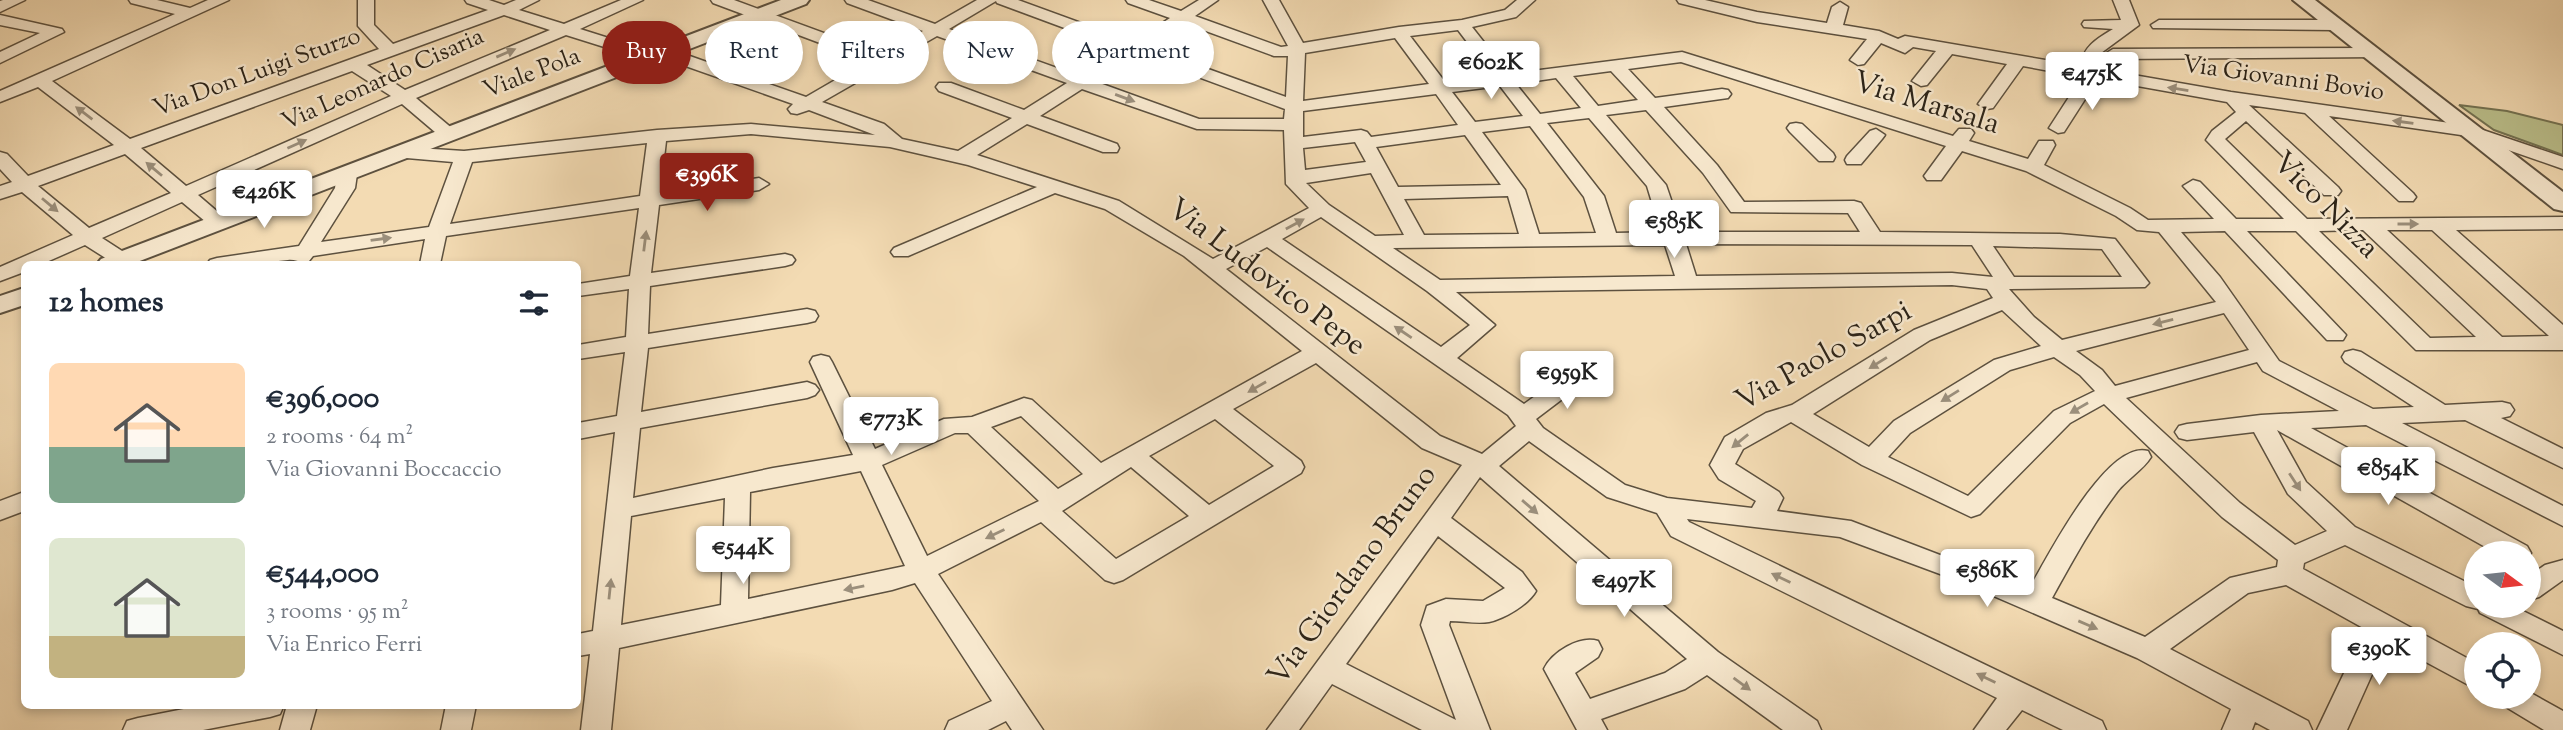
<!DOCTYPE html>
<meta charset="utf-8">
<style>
:root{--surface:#fff;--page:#f2f2f3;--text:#1f2937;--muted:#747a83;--accent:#8f2418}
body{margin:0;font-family:"Sorts Mill Goudy",serif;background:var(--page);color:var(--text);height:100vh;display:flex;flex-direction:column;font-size:26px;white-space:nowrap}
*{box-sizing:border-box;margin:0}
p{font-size:23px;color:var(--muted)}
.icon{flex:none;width:38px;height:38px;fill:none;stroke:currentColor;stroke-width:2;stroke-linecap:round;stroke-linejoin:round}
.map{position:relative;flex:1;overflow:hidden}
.sheet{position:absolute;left:21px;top:261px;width:560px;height:448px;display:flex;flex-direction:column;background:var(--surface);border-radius:10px;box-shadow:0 4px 10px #0003}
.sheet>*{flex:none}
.top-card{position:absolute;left:602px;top:21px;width:665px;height:63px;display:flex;gap:14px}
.needle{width:46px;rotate:105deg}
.buttons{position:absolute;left:2464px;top:541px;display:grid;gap:14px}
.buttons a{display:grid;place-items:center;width:77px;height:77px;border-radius:50%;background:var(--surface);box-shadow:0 4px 10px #0003;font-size:35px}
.price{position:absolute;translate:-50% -60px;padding:0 16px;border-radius:7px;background:#fff;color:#222;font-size:23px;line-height:46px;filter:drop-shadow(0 2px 4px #0008)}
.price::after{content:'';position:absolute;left:50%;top:42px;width:21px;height:16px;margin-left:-10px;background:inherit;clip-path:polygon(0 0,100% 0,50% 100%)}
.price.on{background:var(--accent);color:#fff}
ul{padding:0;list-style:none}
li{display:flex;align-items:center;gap:21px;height:175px;padding:0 28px}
li span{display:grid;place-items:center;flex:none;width:196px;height:140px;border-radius:10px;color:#555}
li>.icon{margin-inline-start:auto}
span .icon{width:84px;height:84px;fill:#fffc;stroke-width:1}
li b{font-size:30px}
h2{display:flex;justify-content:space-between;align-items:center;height:84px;padding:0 28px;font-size:30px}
.tag{padding:0 24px;border-radius:32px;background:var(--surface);box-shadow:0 4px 10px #0003;font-size:24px;line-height:63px}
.tag.on{background:var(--accent);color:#fff}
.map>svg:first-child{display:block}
.green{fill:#bbc08c;stroke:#737252;stroke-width:2}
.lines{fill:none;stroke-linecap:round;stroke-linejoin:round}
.minor-casing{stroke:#5d513f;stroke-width:3}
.tertiary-casing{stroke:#5d513f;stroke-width:4}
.minor{fill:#f7e8ce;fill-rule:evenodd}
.tertiary{fill:#f7e8ce;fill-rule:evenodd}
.oneway{fill:#9b8f7c}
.labels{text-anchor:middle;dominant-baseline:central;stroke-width:5;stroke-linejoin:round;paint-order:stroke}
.far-street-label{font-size:24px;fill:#2b2318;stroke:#f7e8ce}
.street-label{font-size:30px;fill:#2b2318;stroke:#f7e8ce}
</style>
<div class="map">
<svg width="2563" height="730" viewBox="0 0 2563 730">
<rect width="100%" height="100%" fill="#f3dbb3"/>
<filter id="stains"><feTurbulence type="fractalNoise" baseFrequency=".00286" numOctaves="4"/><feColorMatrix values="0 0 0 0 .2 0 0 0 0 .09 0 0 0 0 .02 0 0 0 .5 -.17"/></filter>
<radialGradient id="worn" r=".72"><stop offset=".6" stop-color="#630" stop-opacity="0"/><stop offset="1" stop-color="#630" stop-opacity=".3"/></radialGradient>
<!-- green -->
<polygon class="green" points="2459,105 2507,111 2563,125 2563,155 2494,130"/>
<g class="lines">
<defs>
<g id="minor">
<polygon points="3,0 25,0 0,12 0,1"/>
<path d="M129 0H157L190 8 208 0H229L52 81 130 139 379 49 358 26V0H374V25L393 44 488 10 467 3 465 0H489L504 5 516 0H539L519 10 564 24 621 0H643L580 29 653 52 661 47 667 48 806 97 868 61 713 3 711 0H734L881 54 923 31 847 3 845 0H868L935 24 977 0H1018L1133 42 1170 18 1128 3 1126 0H1149L1181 11 1199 0H1218L1195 16 1281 47 1288 46 1263 0H1279L1303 43 1399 27 1462 20 1505 10 1517 0H1535L1516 17 1472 27 1509 74 1682 52 1953 136 1959 129H1971L1974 133 1969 141 2028 159 2039 141H2053L2055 145 2044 165 2130 208 2148 220 2214 219 2183 186 2193 180 2200 182 2236 219H2284L2206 140 2212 131 2236 112 2227 102 2098 79 2064 132 2058 133 2049 128 2082 77 2023 66 1993 108 1987 109 1978 104 2007 64 1952 54 1927 85 1921 86 1912 81 1936 51 1913 47 1905 53 1881 43 1864 64 1858 65 1850 60 1867 39 1757 22 1679 3 1677 0H1705L1757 12 1827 23 1832 7 1840 2 1848 7 1843 25 1879 31 1898 39 1905 36 2081 66C2082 47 2098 38 2113 29L2084 27 2082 24 2084 21 2121 20 2113 0H2129L2139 25 2101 53 2099 69 2231 92 2471 126 2563 157V169L2468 136 2329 116 2413 193 2416 197 2413 201H2399L2305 113 2249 105 2338 187 2341 191 2338 195H2324L2246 121 2225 139 2307 219 2563 217V229L2456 230 2563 325V350H2416L2296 231H2247L2346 335 2343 340H2327L2225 231 2181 232 2220 277 2279 361 2373 409 2414 407 2345 362 2342 357 2345 352 2353 350 2361 352 2445 405 2502 402 2510 404 2514 410 2510 416 2501 418 2563 449V468L2465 420 2402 423 2563 506V526L2366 425 2311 428 2527 546 2531 553 2529 557V553H2496L2277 430 2306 482 2355 527 2476 587V606H2513L2563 631V655L2480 613 2478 609 2466 606 2345 545 2304 563 2303 569 2476 663V689L2387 641 2347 730H2317L2365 629 2286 585 2248 593 2170 649 2308 721 2312 730H2270L2255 722 2252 730H2222L2231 709 2137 658 1959 581 1840 537 1687 519 1689 522 2102 721 2106 730H2063L2022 710 2006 730H1974L1997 698 1671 536 1657 513 1607 497 1529 441 1499 466 1718 652 1817 721 1821 730H1783L1707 675 1685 689 1601 719 1607 730H1577L1544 669C1552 652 1580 635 1598 641L1602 649 1598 657 1575 673 1590 699 1665 673 1687 659 1480 477 1451 518 1522 572 1536 591C1529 604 1504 619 1489 622 1477 624 1462 621 1450 621L1449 625 1490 730H1422L1332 684 1299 730H1267L1462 465 1422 448 1316 363 1233 409 1301 461 1304 467 1301 473 1123 580 1114 583 1105 580 1041 522 938 574 1043 730H1012L1006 721 988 730H945L949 721 992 701 915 583 892 590 619 648 611 730H581L590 654 578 656V634L593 631 615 432 578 439V423L617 416 625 352 578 359V345L626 337 629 289 578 296V284L630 276 639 208 446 236 440 264H420L425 239 313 256 309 261C300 264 296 259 288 260 260 263 234 265 207 264L210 260 217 258 299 246 335 188 337 174 347 168 357 174 355 188 321 242 429 227 453 162 395 157 393 153 402 147 464 151 657 130 751 124 875 135 809 110 797 114 791 113 788 109 793 104 660 57 652 62 566 35 416 98 454 130 457 134 454 138H442L402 104 198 195 226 219 229 223 226 227H212L182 202 102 238 136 260 139 264H115L85 245 42 264H24V272L0 281V267L73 235 22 192 0 199V186L12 182 0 169V152L7 154 28 176 114 145 38 87 0 102V91L175 14 131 3ZM996 1 997 3 1121 49 1079 76 949 29ZM504 15 550 30 405 90 367 65ZM1184 23 1274 56H1288L1286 97 1147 47ZM1458 30 1493 76 1445 82 1410 36ZM937 36 1067 83 1024 110 951 83H939L936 87 939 91 1012 118 958 151 902 139 884 124 822 102ZM1395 38 1429 84 1303 101 1305 53ZM1136 54 1285 109 1284 119H1199L1094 81ZM1681 62 1946 146 1924 176 1927 180H1941L1962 151 2026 171 2116 216 2137 230 2159 232 2216 302 2062 340 2034 317 2009 289 2145 287 2149 283 2115 239 2060 234 1880 232 1861 203 1854 201 1744 202 1717 165 1664 107 1728 98 1731 94 1728 90 1722 89 1655 98 1628 69ZM352 71 391 96 186 186 141 148ZM1611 71 1638 100 1598 106 1573 76ZM1556 78 1581 108 1540 114 1516 84ZM1500 86 1523 116 1475 122 1452 92ZM1082 89 1197 129 1284 130 1286 184 1309 208 1213 259 1119 201 977 155 1027 124 1103 152H1117L1119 148 1117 144 1040 116ZM1436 94 1458 125 1371 137 1367 132 1361 130 1303 137V111ZM1646 110 1703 173 1731 212 1848 213 1860 232H1682L1666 185 1606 115ZM1589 118 1647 186 1661 232 1616 233 1604 196 1547 123ZM1530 126 1584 197 1596 233 1539 234 1525 190 1482 132ZM751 134 890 147 968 165 1037 187 894 248 891 252 894 256H908L1055 193 1105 209 1184 256 1302 351 1101 463 1032 400 1024 398 972 417 944 419 875 449 832 362 829 357 821 355 813 357 810 362 853 455 773 468 633 498 640 428 807 398 815 395 819 390 815 385 807 382 641 412 648 348 807 323 815 321 818 316 815 311 807 309 648 334 650 286 785 266 792 264 795 260 792 256 785 254 651 273 659 205 759 190 769 184 759 178 660 193 666 141ZM1465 135 1501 185 1398 187 1376 147ZM1355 142 1366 162 1305 170 1303 148ZM647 143 640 196 450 224 472 162ZM125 154 171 193 89 228 38 186ZM1371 173 1404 235 1375 236 1329 205 1306 183ZM1508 196 1519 234 1424 235 1404 199ZM1321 217 1427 291 1470 325 1441 347 1282 239ZM2363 230 2476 337 2430 338 2319 231ZM2387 230H2432L2549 336 2502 337ZM1686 244 1972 245 1993 277 1952 273 1696 276ZM1665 245 1675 276 1440 280 1393 248ZM1993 246 2102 249 2122 277H2014ZM1267 247 1508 415 1516 426 1482 454 1440 436 1226 269ZM1952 285 1987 289 1993 298 1914 330 1792 405 1766 413 1725 437 1710 465 1719 479 1756 501 1752 508 1667 498 1625 485 1543 428 1536 419 1594 375 1597 370 1594 365 1586 363 1578 365 1524 404 1457 358 1495 325 1456 292ZM2002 310 2041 346 1994 360 1894 421 1869 447 1813 414 1930 340ZM2224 313 2249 350 2115 386 2102 370 2076 351ZM2054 357 2080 375 2095 391 2054 411 1968 496 1888 457 1910 433 2010 370ZM2257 362 2263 371 2339 411 2261 415 2187 424 2179 426 2175 432 2179 438 2187 440 2254 432 2288 494 2327 531 2295 545 2240 503 2126 398ZM2104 404 2222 517 2278 560 2277 567 2230 578 2145 637 2052 598C2072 562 2092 525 2117 492 2127 479 2143 470 2151 457L2148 451C2107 439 2047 558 2029 589L1851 521 1777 511 1783 498 1779 492 1735 464 1743 449 1791 422 1862 465 1971 517 1980 514 2070 423ZM1021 416 1083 474 1058 489 991 427ZM1215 419 1274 466 1209 505 1149 456ZM955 433H968L1039 501 927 556 882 465ZM1131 467 1189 516 1116 559 1062 511ZM861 471 905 566 748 599 750 492ZM725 498 721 605 621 625 631 516ZM1438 536 1505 588 1483 601 1446 599 1427 606 1421 625 1456 720 1346 664Z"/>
<polygon points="0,15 62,29 64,32 0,63 0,52 40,33 0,25"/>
<polygon points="2159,20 2335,20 2343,25 2335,30 2153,28 2151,25"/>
<polygon points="2371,48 2379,53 2377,57 2113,59 2105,54 2113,49"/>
<polygon points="1796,123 1802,124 1833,153 1835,157 1833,161 1819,161 1790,132 1787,128 1790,124"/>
<polygon points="1876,129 1885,135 1882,139 1861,164 1847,164 1845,160 1847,156 1870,131"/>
<polygon points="24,492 24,511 0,520 0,501"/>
<polygon points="2563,560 2563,580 2539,597 2529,600 2529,576 2545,565"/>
<polygon points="2529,692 2563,711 2563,730 2544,730 2501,704 2497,696 2529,696"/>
<polygon points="204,705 284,705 280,714 270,717 203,730 123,730 127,721 138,718"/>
<polygon points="287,705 317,705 310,730 280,730"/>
<polygon points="446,705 476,705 471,730 441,730"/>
</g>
<g id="tertiary">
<polygon points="781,0 809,0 806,4 132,264 97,264 101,259"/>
<polygon points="2293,0 2315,0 2563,192 2563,211 2554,209"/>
<polygon points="24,288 24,305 0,313 0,296"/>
</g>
</defs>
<!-- minor casing -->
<use href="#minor" class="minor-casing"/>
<!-- tertiary casing -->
<use href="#tertiary" class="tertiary-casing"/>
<!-- minor -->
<use href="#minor" class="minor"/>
<!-- tertiary -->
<use href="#tertiary" class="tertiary"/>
</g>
<!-- one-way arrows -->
<defs><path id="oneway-solid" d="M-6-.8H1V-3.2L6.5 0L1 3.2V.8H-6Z" transform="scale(1.75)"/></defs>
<g class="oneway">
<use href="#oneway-solid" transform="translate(506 53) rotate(-23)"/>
<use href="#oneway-solid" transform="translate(2178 89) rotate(-171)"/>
<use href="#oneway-solid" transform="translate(1125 98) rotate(20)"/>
<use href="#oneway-solid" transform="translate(84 113) rotate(-143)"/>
<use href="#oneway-solid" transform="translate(2403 122) rotate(-172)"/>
<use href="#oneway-solid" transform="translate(297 144) rotate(-24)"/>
<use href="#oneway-solid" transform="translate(154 169) rotate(-140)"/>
<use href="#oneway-solid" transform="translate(50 205) rotate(40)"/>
<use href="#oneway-solid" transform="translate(1295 224) rotate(-29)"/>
<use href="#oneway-solid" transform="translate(2408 224)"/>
<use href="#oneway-solid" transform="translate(381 239) rotate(-8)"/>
<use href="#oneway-solid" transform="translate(645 241) rotate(-83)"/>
<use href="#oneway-solid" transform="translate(2163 322) rotate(166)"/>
<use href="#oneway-solid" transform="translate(1403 332) rotate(-146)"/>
<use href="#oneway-solid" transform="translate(1878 363) rotate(148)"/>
<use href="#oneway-solid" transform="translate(1257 387) rotate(150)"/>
<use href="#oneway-solid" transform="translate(1950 396) rotate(148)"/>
<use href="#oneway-solid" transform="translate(2079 408) rotate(150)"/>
<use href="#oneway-solid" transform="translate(1740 441) rotate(141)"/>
<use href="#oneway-solid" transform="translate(2295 482) rotate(57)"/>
<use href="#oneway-solid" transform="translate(1530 507) rotate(41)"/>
<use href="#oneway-solid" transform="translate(995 534) rotate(154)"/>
<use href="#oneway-solid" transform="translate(1781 578) rotate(-154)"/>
<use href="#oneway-solid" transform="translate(854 588) rotate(168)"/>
<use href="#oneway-solid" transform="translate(610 589) rotate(-84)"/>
<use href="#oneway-solid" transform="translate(2088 625) rotate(23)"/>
<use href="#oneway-solid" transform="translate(1986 678) rotate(-154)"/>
<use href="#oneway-solid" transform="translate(1742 684) rotate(36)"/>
</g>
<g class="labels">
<!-- far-street labels -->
<g class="far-street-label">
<text transform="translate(257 73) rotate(-20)">Via Don Luigi Sturzo</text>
<text transform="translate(532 74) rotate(-21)">Viale Pola</text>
<text transform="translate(2283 79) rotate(8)">Via Giovanni Bovio</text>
<text transform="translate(383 80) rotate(-24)">Via Leonardo Cisaria</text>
</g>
<!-- street labels -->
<g class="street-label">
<text transform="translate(1926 104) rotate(17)">Via Marsala</text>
<text transform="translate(2325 206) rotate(45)">Vico Nizza</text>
<text transform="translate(1266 278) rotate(37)">Via Ludovico Pepe</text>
<text transform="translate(1824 357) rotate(-29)">Via Paolo Sarpi</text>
<text transform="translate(1353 576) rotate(-54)">Via Giordano Bruno</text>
</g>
</g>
<rect width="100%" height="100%" filter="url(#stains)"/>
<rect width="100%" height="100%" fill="url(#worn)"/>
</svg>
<div class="buttons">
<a><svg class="needle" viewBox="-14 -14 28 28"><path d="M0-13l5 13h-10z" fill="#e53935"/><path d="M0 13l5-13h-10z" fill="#747a83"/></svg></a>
<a><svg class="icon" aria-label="locate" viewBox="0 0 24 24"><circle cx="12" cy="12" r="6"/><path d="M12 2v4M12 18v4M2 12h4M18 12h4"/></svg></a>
</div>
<b class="price" style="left:1491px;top:101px">€602K</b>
<b class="price" style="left:2092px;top:112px">€475K</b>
<b class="price on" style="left:707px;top:213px">€396K</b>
<b class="price" style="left:264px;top:230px">€426K</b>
<b class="price" style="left:1674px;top:260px">€585K</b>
<b class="price" style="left:1567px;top:411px">€959K</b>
<b class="price" style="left:891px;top:457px">€773K</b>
<b class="price" style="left:2388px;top:507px">€854K</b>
<b class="price" style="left:743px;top:586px">€544K</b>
<b class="price" style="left:1987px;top:609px">€586K</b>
<b class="price" style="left:1624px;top:619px">€497K</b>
<b class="price" style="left:2379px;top:687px">€390K</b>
<div class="top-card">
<a class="tag on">Buy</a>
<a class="tag">Rent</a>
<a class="tag">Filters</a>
<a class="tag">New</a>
<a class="tag">Apartment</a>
</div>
<section class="sheet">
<h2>12 homes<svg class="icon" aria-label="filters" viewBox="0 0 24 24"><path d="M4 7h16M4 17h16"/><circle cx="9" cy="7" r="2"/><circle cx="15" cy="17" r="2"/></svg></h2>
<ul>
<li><span style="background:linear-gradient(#ffd9b3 60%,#7fa58c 0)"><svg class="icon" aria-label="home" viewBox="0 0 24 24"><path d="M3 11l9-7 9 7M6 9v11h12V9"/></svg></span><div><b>€396,000</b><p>2 rooms · 64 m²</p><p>Via Giovanni Boccaccio</p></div></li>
<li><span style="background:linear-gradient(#dfe7d0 70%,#c2b280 0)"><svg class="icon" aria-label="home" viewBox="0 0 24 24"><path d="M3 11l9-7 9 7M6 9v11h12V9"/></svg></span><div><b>€544,000</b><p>3 rooms · 95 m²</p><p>Via Enrico Ferri</p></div></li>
</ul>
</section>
</div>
